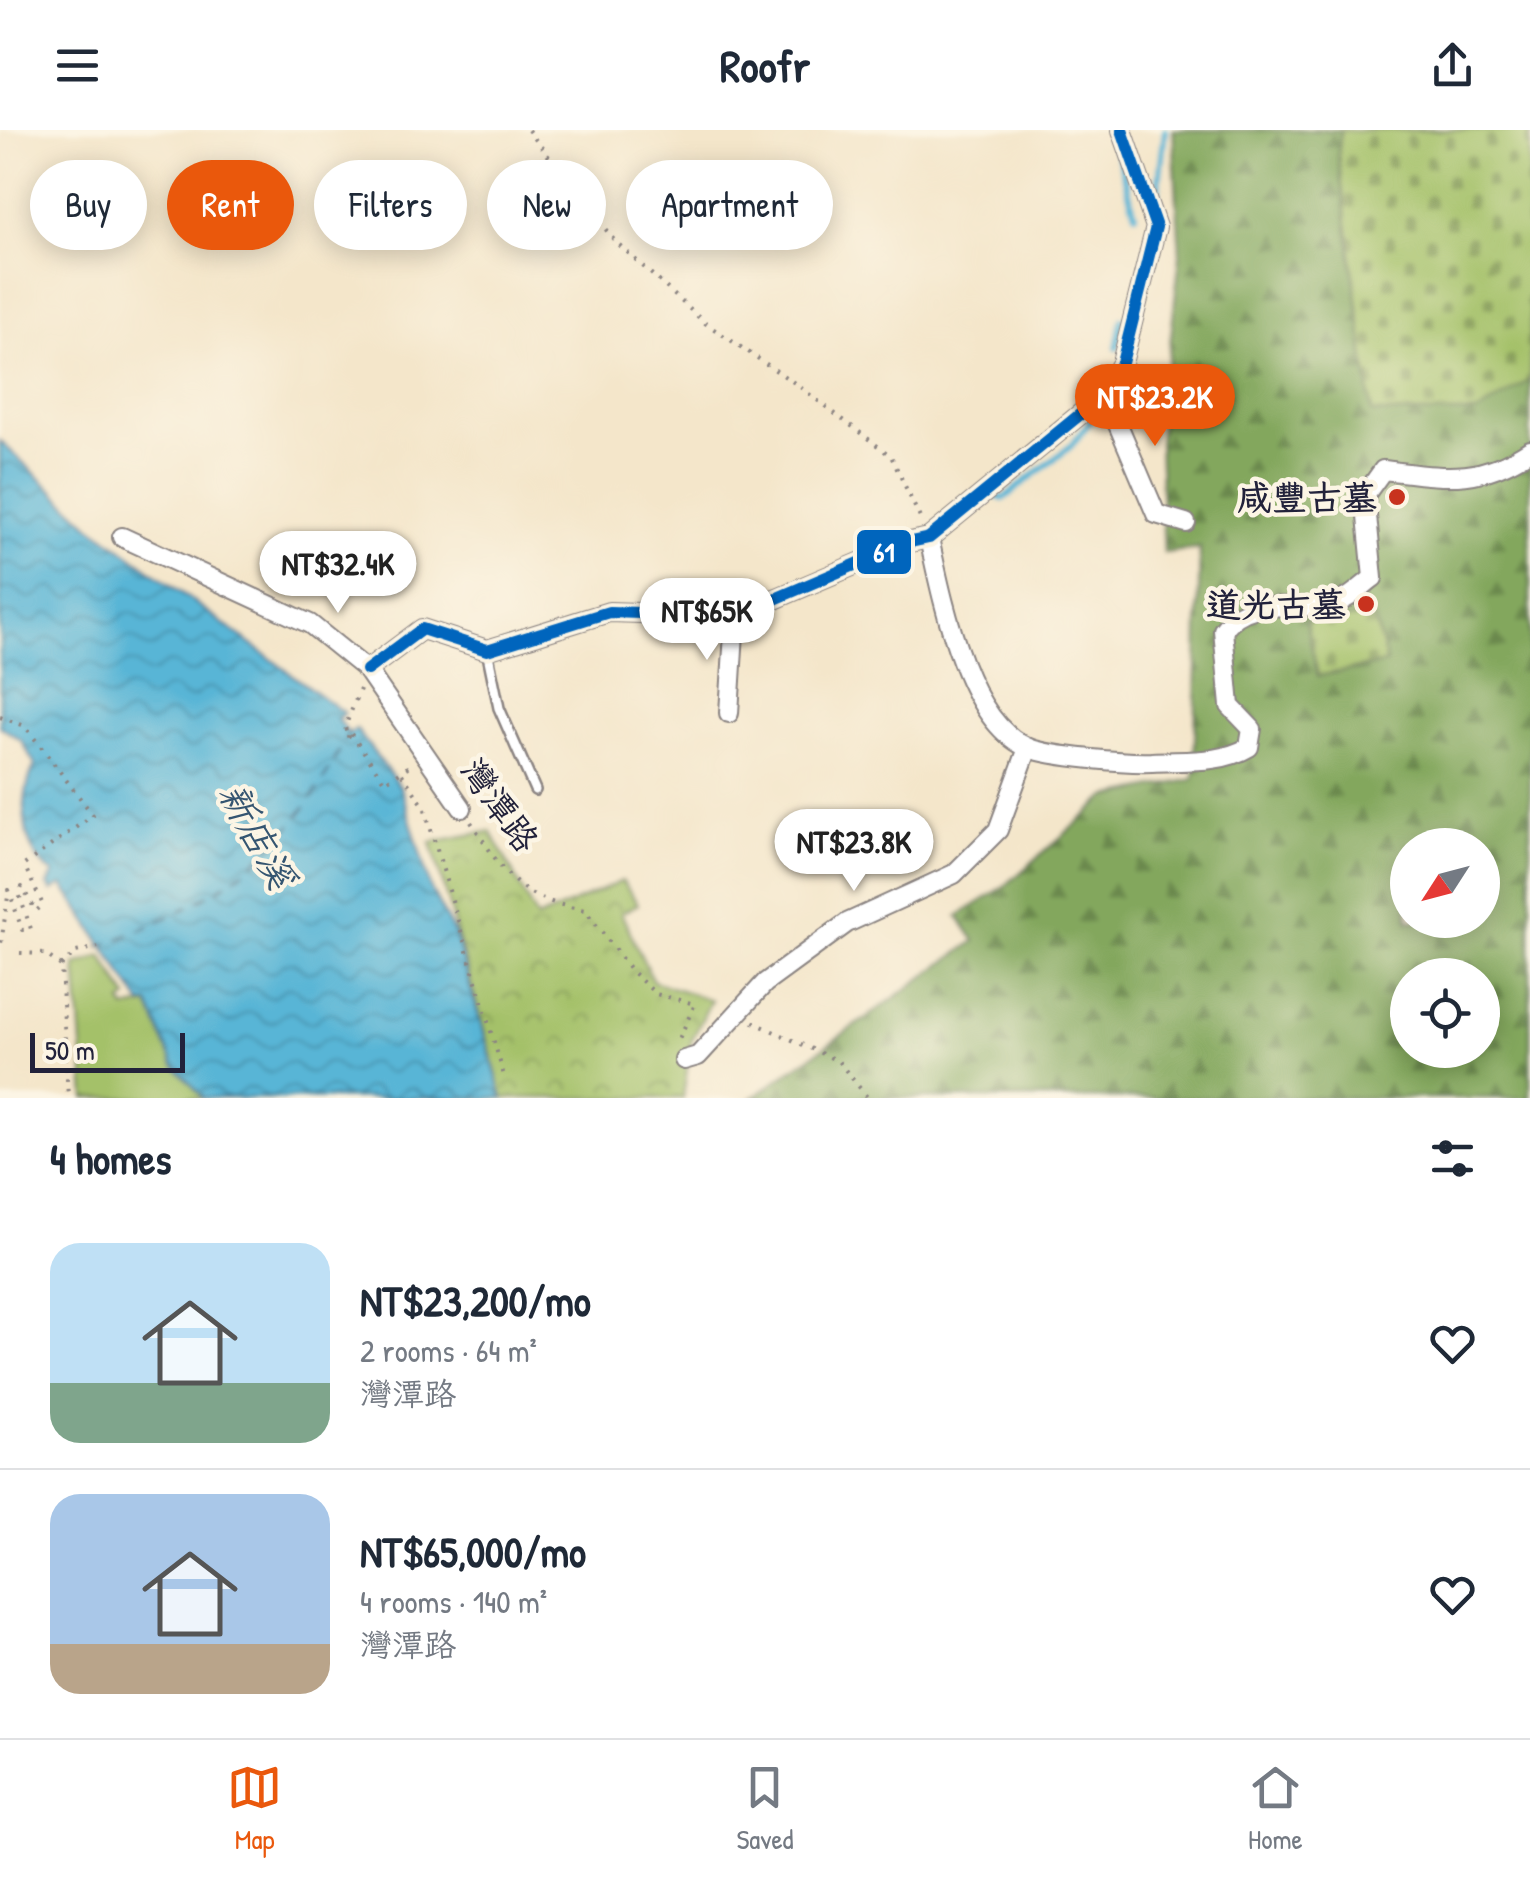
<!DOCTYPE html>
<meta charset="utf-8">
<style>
:root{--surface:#fff;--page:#f6f6f7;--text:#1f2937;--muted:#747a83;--line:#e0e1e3;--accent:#ea580c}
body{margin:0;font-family:"Patrick Hand","LXGW WenKai TC",sans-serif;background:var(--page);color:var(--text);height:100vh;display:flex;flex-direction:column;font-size:38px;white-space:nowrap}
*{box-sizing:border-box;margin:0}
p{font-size:32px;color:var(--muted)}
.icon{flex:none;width:55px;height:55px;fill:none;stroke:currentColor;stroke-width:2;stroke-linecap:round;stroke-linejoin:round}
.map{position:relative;height:968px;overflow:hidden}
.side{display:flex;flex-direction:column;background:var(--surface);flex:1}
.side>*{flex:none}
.guide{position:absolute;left:30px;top:30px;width:1000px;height:90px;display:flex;gap:20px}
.needle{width:65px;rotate:234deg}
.buttons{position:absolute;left:1390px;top:698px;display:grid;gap:20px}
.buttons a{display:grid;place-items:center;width:110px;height:110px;border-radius:50%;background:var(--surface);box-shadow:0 5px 25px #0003;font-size:50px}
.scale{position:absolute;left:30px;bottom:25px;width:155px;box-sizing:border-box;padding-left:10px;border:5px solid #22223b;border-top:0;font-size:28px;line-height:35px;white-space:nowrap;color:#22223b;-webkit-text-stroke:8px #fcf5e5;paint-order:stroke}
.price{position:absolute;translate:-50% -85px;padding:0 22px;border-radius:35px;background:#fff;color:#222;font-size:32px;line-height:65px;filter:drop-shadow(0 2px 5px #0008)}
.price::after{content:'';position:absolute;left:50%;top:60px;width:30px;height:22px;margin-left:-15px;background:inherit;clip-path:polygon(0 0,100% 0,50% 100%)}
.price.on{background:var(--accent);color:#fff}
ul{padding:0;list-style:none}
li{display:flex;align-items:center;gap:30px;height:250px;padding:0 50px}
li+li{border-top:2px solid var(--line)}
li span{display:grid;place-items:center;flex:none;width:280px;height:200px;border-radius:30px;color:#555}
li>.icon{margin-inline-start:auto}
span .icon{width:120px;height:120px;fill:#fffc;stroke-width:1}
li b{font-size:42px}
h2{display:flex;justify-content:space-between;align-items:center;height:120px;padding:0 50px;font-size:42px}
.tag{padding:0 35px;border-radius:45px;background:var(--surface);box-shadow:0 5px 25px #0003;font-size:35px;line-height:90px}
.tag.on{background:var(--accent);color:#fff}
header{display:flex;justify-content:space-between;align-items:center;height:130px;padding:0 50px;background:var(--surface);font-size:45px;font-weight:800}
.tab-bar{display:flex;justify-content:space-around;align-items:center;height:140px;border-top:2px solid var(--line);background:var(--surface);font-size:28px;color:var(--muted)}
.tab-bar a{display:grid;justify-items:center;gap:5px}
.tab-bar .on{color:var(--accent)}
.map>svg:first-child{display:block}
.grass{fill:#a4c169;stroke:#637252;stroke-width:2.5}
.forest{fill:url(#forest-firs);stroke:#52644c;stroke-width:2.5;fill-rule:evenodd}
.cemetery{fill:url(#cemetery-stones);stroke:#637252;stroke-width:2.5}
.park{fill:url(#park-crowns);stroke:#637252;stroke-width:2.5}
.water{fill:url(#water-waves);stroke:#3d6c88;stroke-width:2.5}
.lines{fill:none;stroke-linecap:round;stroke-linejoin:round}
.stream{stroke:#58b5d6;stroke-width:6}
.ferry{stroke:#355571;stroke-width:2.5;stroke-dasharray:12 10;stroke-linecap:butt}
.service-casing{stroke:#8b8482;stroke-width:14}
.minor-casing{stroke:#8b8482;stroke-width:22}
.path{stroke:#8b8482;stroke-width:4;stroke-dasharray:2.5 8;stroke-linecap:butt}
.service{stroke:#fff;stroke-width:9}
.minor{stroke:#fff;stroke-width:18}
.bus-1-casing{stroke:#fcf5e5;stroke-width:20}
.bus-1{stroke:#0065bd;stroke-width:12}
.poi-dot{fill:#c8321e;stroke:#fcf5e5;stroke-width:4}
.labels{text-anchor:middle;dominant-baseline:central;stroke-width:9;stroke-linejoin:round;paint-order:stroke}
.poi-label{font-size:35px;font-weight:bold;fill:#22223b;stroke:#fcf5e5;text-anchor:end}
.street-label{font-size:35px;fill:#22223b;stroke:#fcf5e5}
.water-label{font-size:38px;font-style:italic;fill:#355571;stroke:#fcf5e5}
.line-badge{stroke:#fcf5e5;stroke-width:4}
.badge-label{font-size:28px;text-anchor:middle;font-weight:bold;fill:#fff}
</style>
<header><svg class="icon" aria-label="menu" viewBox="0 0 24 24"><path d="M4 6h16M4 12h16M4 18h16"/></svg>Roofr<svg class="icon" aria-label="share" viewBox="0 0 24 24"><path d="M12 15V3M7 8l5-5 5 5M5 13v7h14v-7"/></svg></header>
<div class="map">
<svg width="1530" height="968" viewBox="0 0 1530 968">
<defs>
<pattern id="forest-firs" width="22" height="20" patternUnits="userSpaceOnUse" patternTransform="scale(2.5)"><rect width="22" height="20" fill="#83a75d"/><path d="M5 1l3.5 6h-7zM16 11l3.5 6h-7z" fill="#6b884e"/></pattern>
<pattern id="cemetery-stones" width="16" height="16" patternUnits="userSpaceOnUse" patternTransform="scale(2.5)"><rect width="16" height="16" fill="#a4c169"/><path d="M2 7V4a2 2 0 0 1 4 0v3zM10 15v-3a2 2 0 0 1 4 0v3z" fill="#859c58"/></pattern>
<pattern id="park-crowns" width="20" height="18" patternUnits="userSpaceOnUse" patternTransform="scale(2.5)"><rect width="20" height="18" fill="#a4c169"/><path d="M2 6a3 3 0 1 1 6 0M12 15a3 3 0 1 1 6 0" fill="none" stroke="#859c58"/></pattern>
<pattern id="water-waves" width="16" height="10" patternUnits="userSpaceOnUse" patternTransform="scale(2.5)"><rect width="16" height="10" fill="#58b5d6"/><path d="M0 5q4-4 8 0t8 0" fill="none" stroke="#4893af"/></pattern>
</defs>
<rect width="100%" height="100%" fill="#fcf5e5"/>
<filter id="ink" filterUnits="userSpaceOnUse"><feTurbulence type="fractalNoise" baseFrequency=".01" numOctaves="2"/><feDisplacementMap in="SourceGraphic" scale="20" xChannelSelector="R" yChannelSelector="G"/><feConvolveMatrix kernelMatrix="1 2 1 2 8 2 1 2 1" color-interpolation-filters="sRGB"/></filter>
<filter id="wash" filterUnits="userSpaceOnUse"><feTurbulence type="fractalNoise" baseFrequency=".0048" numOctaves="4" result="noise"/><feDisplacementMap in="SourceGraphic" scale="40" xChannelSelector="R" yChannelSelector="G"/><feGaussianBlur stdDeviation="2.25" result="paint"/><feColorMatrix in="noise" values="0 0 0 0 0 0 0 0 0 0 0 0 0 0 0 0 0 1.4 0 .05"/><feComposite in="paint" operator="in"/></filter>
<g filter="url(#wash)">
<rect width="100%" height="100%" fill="#f4e6ca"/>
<!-- grass -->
<polygon class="grass" points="102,826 128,868 122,873 126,879 149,874 174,935 204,968 86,968 76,835"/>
<!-- forest -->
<path class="forest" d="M1173 0H1530V968H752L975 811 958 786 1005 756 1107 667 1194 649 1200 418 1164 423 1159 313 1180 125ZM1408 715H1482V790H1408ZM1408 845H1482V920H1408Z"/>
<!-- cemetery -->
<g class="cemetery">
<polygon points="1341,0 1530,0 1530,250 1477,283 1372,283 1338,26"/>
<polygon points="1374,487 1387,533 1318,546 1306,491"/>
</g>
<!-- park -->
<polygon class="park" points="491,701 537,789 622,751 638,774 621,783 653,851 711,870 691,912 683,968 503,968 431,712"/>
<!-- water -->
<path class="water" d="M0 311 91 396 344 583 337 589 349 604 356 599 401 658 431 760 455 805 503 968H204L174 935 149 874H142L63 755 52 761 48 755 54 743C19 725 19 665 35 635L22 611 0 596Z"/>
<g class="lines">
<!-- stream -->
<g class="stream">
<polyline points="1111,0 1135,84"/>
<polyline points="1156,78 1165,0"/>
<polyline points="1117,218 1122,189"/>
<polyline points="989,363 1003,369 1071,316 1104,273"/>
</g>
<!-- ferry -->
<path class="ferry" d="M98 817C220 770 293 723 349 601"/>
</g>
</g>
<g filter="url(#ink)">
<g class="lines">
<defs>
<polyline id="service" points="487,520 499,578 535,660"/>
<g id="minor">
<polyline points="1105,264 1156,384 1186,393"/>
<polyline points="122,407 310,494 367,540 462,678"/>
<path d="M929 408C942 468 966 593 1029 618 1052 627 1127 633 1152 632 1184 630 1221 634 1249 617L1252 599 1230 576 1223 500C1252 460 1300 486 1341 471 1352 467 1363 455 1373 448L1365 365 1383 340C1444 347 1477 355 1530 320"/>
<polyline points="367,540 422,499 487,520 609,482 735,486 906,413 929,408 1105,264 1122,233 1156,97 1122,0"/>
<polyline points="729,583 735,486"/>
<polyline points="684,930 698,926 765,853 847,793 954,744 998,700 1028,618"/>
</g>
</defs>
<!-- service casing -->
<use href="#service" class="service-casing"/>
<!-- minor casing -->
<use href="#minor" class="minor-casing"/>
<!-- path -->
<g class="path">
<polyline points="528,0 614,110 705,193 796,254 891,326 921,390"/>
<polyline points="360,559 345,597 348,608 349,601 385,652 409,636"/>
<polyline points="0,587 25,596 93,685 24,735 43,775 36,781 22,757 19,764 31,799 22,800 9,760 0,820"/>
<polyline points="402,644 424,676 505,949"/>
<path d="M471 692C508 748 516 768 585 780L632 842 656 864 695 874 677 913"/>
<polyline points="20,823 45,824 61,836 68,968"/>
<polyline points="61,836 76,822 98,817"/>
<polyline points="753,892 838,931 868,968"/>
</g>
<!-- service -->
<use href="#service" class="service"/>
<!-- minor -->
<use href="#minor" class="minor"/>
<defs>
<polyline id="bus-1" points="367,540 422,499 487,520 609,482 735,486 906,413 929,408 1105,264 1122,233 1156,97 1122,0"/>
</defs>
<!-- bus-1 casing -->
<use href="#bus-1" class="bus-1-casing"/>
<!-- bus-1 -->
<use href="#bus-1" class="bus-1"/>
</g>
</g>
<!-- markers -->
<g class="poi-dot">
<circle cx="1397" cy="367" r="10"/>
<circle cx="1366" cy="474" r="10"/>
</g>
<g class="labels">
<!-- poi labels -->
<g class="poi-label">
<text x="1377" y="367">咸豐古墓</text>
<text x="1346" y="474">道光古墓</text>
</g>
<!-- street labels -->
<g class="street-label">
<text transform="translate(500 675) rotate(54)">灣潭路</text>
</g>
<!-- water labels -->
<g class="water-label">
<text transform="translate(258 705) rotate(61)">新店溪</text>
</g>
</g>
<rect class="line-badge" x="855" y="398" width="58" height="48" rx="10" fill="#0065bd"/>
<g class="badge-label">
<text x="884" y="432">61</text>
</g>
</svg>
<div class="buttons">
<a><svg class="needle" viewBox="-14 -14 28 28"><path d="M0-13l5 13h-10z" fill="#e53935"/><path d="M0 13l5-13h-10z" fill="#747a83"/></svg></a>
<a><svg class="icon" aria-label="locate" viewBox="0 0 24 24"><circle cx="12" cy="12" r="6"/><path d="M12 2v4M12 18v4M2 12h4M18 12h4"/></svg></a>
</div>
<div class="scale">50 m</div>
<b class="price on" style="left:1155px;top:319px">NT$23.2K</b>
<b class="price" style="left:338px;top:486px">NT$32.4K</b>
<b class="price" style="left:707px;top:533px">NT$65K</b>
<b class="price" style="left:854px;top:764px">NT$23.8K</b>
<div class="guide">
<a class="tag">Buy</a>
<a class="tag on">Rent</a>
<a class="tag">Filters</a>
<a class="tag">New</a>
<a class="tag">Apartment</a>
</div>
</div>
<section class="side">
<h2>4 homes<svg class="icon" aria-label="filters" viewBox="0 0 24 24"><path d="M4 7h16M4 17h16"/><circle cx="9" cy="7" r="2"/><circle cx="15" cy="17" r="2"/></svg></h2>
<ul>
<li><span style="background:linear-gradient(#bfe0f5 70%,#7fa58c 0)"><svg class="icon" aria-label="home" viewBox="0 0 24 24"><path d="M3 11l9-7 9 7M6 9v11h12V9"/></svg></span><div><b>NT$23,200/mo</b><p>2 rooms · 64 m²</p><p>灣潭路</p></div><svg class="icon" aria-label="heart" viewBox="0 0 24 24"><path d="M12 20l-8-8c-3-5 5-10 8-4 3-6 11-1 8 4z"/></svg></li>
<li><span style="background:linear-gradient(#a9c7e8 75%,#b9a48a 0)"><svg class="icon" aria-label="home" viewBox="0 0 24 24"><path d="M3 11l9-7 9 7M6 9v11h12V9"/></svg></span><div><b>NT$65,000/mo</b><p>4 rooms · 140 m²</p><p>灣潭路</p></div><svg class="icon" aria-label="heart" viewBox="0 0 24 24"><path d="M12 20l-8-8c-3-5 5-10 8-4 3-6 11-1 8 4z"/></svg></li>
</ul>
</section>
<nav class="tab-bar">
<a class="on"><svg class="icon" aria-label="map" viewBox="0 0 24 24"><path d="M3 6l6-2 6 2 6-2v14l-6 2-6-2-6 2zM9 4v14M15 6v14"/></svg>Map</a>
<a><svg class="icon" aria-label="saved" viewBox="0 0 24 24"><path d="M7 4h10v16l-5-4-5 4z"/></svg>Saved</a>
<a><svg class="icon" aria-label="home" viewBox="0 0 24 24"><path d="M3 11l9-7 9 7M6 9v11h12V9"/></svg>Home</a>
</nav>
